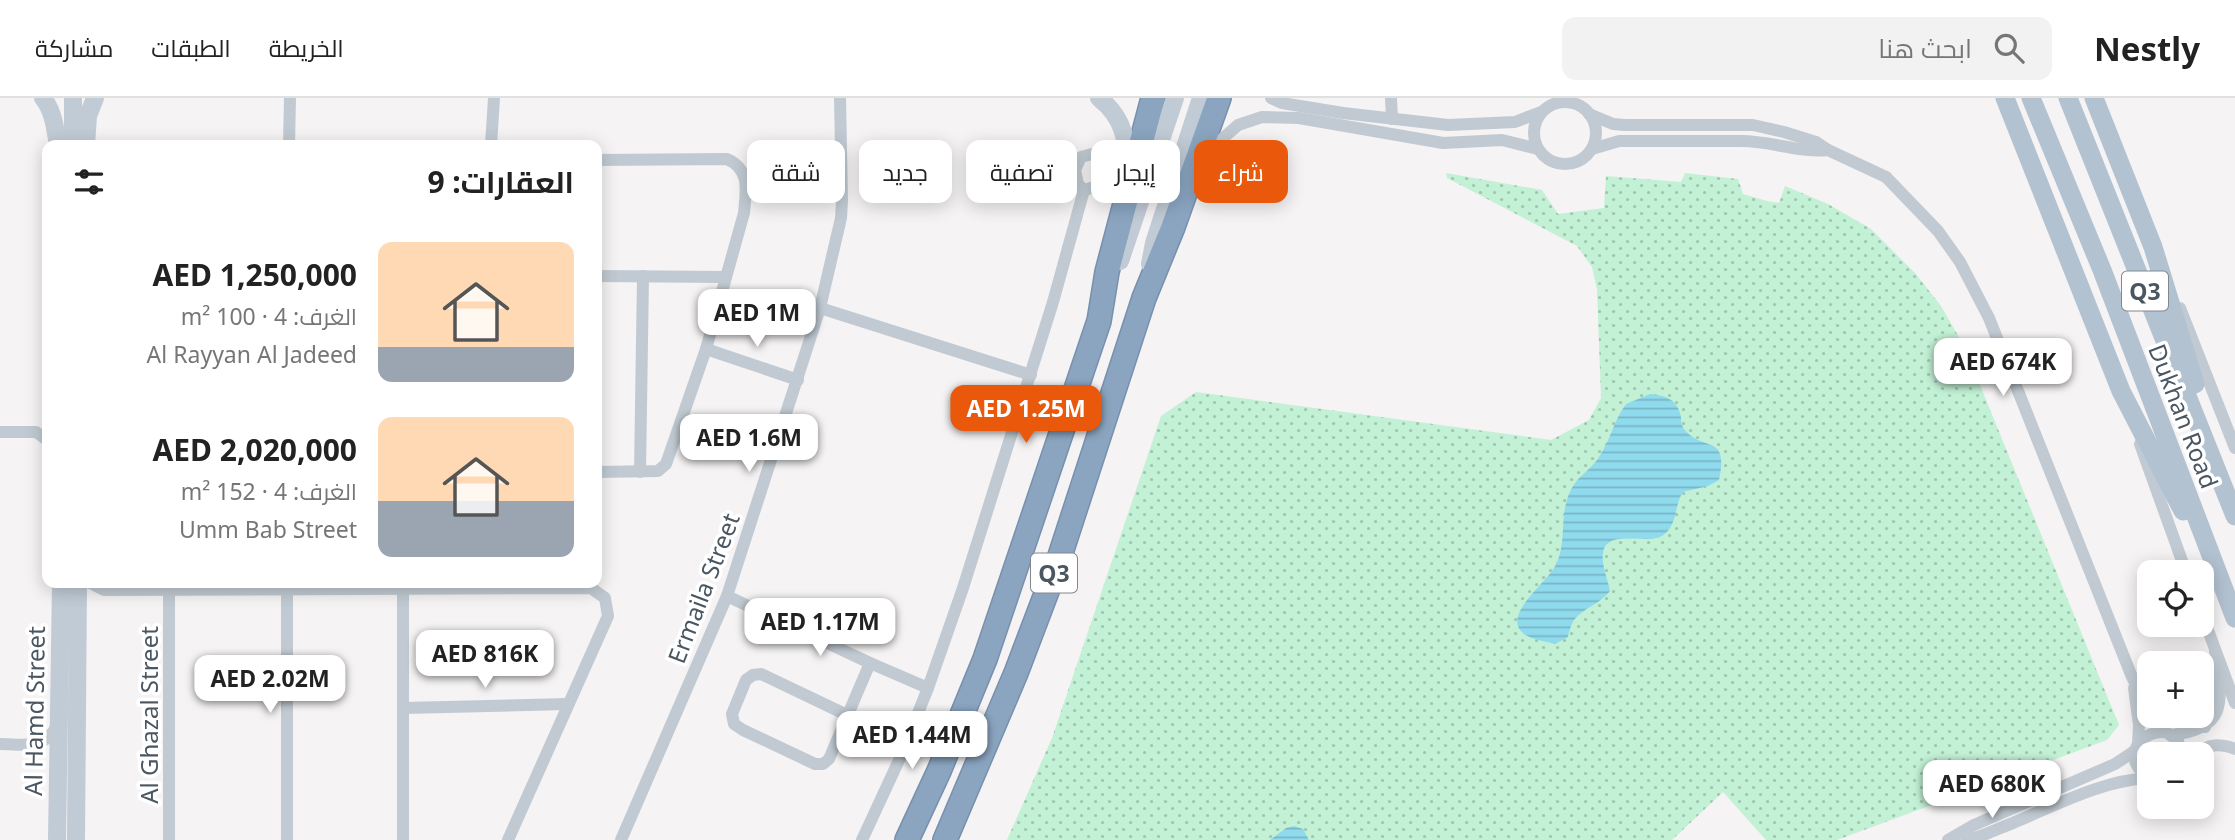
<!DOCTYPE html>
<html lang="ar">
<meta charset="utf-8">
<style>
:root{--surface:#fff;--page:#f2f2f2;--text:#222;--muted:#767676;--line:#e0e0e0;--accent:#ea580c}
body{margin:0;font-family:"Noto Sans",Cairo,sans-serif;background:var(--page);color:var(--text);direction:rtl;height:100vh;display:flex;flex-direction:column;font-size:26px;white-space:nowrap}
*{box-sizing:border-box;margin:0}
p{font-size:23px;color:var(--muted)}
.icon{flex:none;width:38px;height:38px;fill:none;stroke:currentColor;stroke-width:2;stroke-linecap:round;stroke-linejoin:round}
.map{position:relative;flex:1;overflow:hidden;direction:ltr}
.drawer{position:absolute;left:42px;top:42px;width:560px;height:448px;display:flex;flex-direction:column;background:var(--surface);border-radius:14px;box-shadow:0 4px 18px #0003;direction:rtl}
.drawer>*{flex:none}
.top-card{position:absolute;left:623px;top:42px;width:665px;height:63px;direction:rtl;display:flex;gap:14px}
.buttons{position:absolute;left:2137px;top:462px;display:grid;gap:14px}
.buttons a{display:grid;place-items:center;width:77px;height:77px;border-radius:14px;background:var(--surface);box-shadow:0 4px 18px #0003;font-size:35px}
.price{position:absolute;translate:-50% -60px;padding:0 16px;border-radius:14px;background:#fff;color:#222;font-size:23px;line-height:46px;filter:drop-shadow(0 2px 4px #0008)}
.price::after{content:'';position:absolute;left:50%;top:42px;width:21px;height:16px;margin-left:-10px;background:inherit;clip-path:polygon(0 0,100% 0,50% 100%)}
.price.current{background:var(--accent);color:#fff}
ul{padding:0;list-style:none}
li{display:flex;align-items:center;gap:21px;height:175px;padding:0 28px}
li span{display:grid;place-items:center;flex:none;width:196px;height:140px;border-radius:14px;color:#555}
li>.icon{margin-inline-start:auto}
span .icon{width:84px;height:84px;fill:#fffc;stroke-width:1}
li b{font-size:30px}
h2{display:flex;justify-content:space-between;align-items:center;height:84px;padding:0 28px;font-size:30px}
.pill{padding:0 24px;border-radius:14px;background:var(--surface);box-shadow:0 4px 18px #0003;font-size:24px;line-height:63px}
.pill.current{background:var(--accent);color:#fff}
header{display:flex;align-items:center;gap:42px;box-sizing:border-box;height:98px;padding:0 35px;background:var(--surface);border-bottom:2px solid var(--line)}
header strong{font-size:33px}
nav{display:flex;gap:38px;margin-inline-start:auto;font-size:24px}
.search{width:490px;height:63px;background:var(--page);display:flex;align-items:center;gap:18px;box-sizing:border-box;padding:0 24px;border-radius:14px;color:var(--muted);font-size:26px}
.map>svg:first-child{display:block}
.grass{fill:url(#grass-dots)}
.water{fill:url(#water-rules)}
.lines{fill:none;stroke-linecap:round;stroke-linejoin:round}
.highway-casing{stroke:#7690ad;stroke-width:26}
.street{stroke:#c1cad2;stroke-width:12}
.secondary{stroke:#c1cbd6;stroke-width:18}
.primary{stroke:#b3c2d1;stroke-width:19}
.highway{stroke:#8ba5c1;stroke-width:23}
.labels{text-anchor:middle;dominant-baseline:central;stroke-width:7;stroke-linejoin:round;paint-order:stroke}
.shield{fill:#fff;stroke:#808990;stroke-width:2}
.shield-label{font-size:23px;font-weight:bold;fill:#4a5661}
.street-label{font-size:24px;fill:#4a5661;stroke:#fff}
</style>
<header>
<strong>Nestly</strong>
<div class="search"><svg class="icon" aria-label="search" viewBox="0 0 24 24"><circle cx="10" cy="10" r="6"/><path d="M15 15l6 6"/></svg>ابحث هنا</div>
<nav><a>الخريطة</a><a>الطبقات</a><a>مشاركة</a></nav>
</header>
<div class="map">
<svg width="2235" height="742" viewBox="0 0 2235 742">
<defs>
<pattern id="grass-dots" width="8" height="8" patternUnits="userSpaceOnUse" patternTransform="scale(1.75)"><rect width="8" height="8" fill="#c3f1d5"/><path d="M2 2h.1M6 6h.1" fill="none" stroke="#a0c6b0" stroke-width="1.8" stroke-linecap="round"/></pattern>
<pattern id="water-rules" width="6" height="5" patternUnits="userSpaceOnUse" patternTransform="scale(1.75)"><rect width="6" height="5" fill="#90daee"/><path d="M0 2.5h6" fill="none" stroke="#78b4c4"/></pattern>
</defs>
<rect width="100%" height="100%" fill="#f5f3f3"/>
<!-- grass -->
<polygon class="grass" points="1446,75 1542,92 1558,116 1604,110 1606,78 1681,84 1685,75 1738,81 1743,96 1767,103 1779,105 1785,88 1828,106 1871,131 1915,175 1941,208 1964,248 2119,627 2107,642 1837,742 1766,742 1723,694 1672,742 1007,742 1052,640 1161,318 1196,294 1551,342 1589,322 1601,300 1597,191 1592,169 1577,148 1447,80"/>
<!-- water -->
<g class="water">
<path d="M1650 296C1664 297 1676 301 1680 315 1682 321 1680 325 1684 331 1703 355 1729 334 1719 382L1708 388 1683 394C1674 407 1678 428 1662 438 1648 447 1606 430 1603 455 1601 466 1608 482 1610 493 1599 507 1583 510 1574 522 1571 526 1569 534 1568 539L1555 546C1543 542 1523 542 1518 528 1512 510 1545 485 1554 470 1567 449 1560 423 1567 402 1574 378 1587 377 1599 359 1610 343 1614 322 1626 306Z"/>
<polygon points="1294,728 1303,731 1309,742 1270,742 1286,730"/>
</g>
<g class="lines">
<defs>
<g id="highway">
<polyline points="907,742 939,673 985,561 1099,223 1107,174 1153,0"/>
<polyline points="945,742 1016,575 1057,467 1144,200 1173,129 1219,0"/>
</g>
</defs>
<!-- highway casing -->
<use href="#highway" class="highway-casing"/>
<!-- street -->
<g class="street">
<polyline points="1271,0 1282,5 1343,15 1448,27 1515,24 1541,14"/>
<polyline points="1391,0 1392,21"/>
<circle cx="1565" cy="35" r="31"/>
<polyline points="1589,16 1613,26 1625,27 1753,27 1784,34 1816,44 1828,52 1886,79 1938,133 1960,164 1989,220 2132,579 2149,610"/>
<polyline points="289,47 290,0"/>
<polyline points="491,47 494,0"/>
<path d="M1592 51 1619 43H1742C1771 43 1799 55 1828 52"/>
<path d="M1092 56C1117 67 1107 88 1084 92L1078 86 1075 72 1081 59Z"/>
<path d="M597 62 727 61C751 72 746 92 744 115L706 251 666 366 658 373 597 374"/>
<polyline points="1198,90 1221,42 1238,27 1262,19 1299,20 1443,45 1502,42 1538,51"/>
<polyline points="597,178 726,179"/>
<polyline points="820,210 1031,277"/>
<polyline points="2180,210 2235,350"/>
<polyline points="706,251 798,282"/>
<polyline points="0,334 36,334 47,342"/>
<polyline points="2140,346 2186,474"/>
<polyline points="640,374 643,178"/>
<polyline points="90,485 104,492 591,490 605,500 608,518 508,742"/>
<polyline points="169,492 169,742"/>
<polyline points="287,492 287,742"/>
<polyline points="727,498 870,565 928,590"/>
<polyline points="2202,516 2235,605"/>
<polyline points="2134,590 2139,627 2138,645"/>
<polyline points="403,610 567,606"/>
<polyline points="847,617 761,576 753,577 746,582 732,616 734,626 743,632 815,666 823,666 829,661 870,565"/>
<polyline points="2153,618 2166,634"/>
<polyline points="2174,618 2205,629"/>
<path d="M2172 637C2231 630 2221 600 2215 553"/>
<path d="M0 646C24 646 45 653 57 627"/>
<path d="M2195 656C2209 646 2219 645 2235 651"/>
<path d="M2149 679C2121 663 2137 632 2166 634L2178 643 2182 656"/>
<polyline points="403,742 403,490"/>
<polyline points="621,742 727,498 820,210 841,120 842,103 840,0"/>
<polyline points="862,742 900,660 928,590 963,490 1053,204 1084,92"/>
<polyline points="1948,742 1974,727 2115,666 2136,652"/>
<path d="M1967 742C1978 740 1988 735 1998 731 2045 713 2099 682 2149 680"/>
</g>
<!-- secondary -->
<g class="secondary">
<path d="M43 0C54 14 55 31 58 47"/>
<path d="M1099 0C1124 20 1129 44 1125 75"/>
<polyline points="73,47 73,0"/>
<polyline points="86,47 88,18 95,0"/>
<polyline points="1120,163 1175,0"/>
<polyline points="1150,166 1154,145 1201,0"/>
<polyline points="57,742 61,485"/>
<polyline points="76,742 78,485"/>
</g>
<!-- primary -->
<g class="primary">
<polyline points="2005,0 2121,293 2183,413"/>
<polyline points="2031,0 2102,172 2235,520"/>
<polyline points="2068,0 2235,418"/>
<polyline points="2094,0 2153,149 2195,286"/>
</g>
<!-- highway -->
<use href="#highway" class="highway"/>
</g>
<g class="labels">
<!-- shield labels -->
<g class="shield">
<rect x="2122" y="173.5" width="46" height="39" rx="5"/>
<rect x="1031" y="455.5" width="46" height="39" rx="5"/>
</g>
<g class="shield-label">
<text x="2145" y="193">Q3</text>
<text x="1054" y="475">Q3</text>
</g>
<!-- street labels -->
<g class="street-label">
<text transform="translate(2184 318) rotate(69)">Dukhan Road</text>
<text transform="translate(703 490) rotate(-69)">Ermaila Street</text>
<text transform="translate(34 613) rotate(-89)">Al Hamd Street</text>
<text transform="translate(148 617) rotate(-90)">Al Ghazal Street</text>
</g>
</g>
</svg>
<div class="buttons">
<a><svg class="icon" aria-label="locate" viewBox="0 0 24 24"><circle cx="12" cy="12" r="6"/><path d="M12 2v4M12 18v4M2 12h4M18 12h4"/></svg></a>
<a>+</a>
<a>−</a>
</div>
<b class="price" style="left:757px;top:251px">AED 1M</b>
<b class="price" style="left:2003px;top:300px">AED 674K</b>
<b class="price current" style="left:1026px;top:347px">AED 1.25M</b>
<b class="price" style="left:749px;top:376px">AED 1.6M</b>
<b class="price" style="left:820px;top:560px">AED 1.17M</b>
<b class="price" style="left:485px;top:592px">AED 816K</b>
<b class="price" style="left:270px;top:617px">AED 2.02M</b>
<b class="price" style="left:912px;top:673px">AED 1.44M</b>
<b class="price" style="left:1992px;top:722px">AED 680K</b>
<div class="top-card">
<a class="pill current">شراء</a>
<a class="pill">إيجار</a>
<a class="pill">تصفية</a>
<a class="pill">جديد</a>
<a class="pill">شقة</a>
</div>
<section class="drawer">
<h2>العقارات: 9<svg class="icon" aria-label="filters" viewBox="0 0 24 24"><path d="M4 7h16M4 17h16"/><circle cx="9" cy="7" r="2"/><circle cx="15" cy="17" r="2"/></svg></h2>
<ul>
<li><span style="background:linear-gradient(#ffd9b3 75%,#9aa5b1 0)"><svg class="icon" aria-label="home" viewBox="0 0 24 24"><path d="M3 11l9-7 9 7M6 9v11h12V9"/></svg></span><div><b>AED 1,250,000</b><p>الغرف: 4 · 100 m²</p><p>Al Rayyan Al Jadeed</p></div></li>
<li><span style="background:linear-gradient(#ffd9b3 60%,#9aa5b1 0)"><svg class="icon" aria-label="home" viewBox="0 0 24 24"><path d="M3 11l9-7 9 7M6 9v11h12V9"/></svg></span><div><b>AED 2,020,000</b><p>الغرف: 4 · 152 m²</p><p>Umm Bab Street</p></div></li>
</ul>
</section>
</div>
